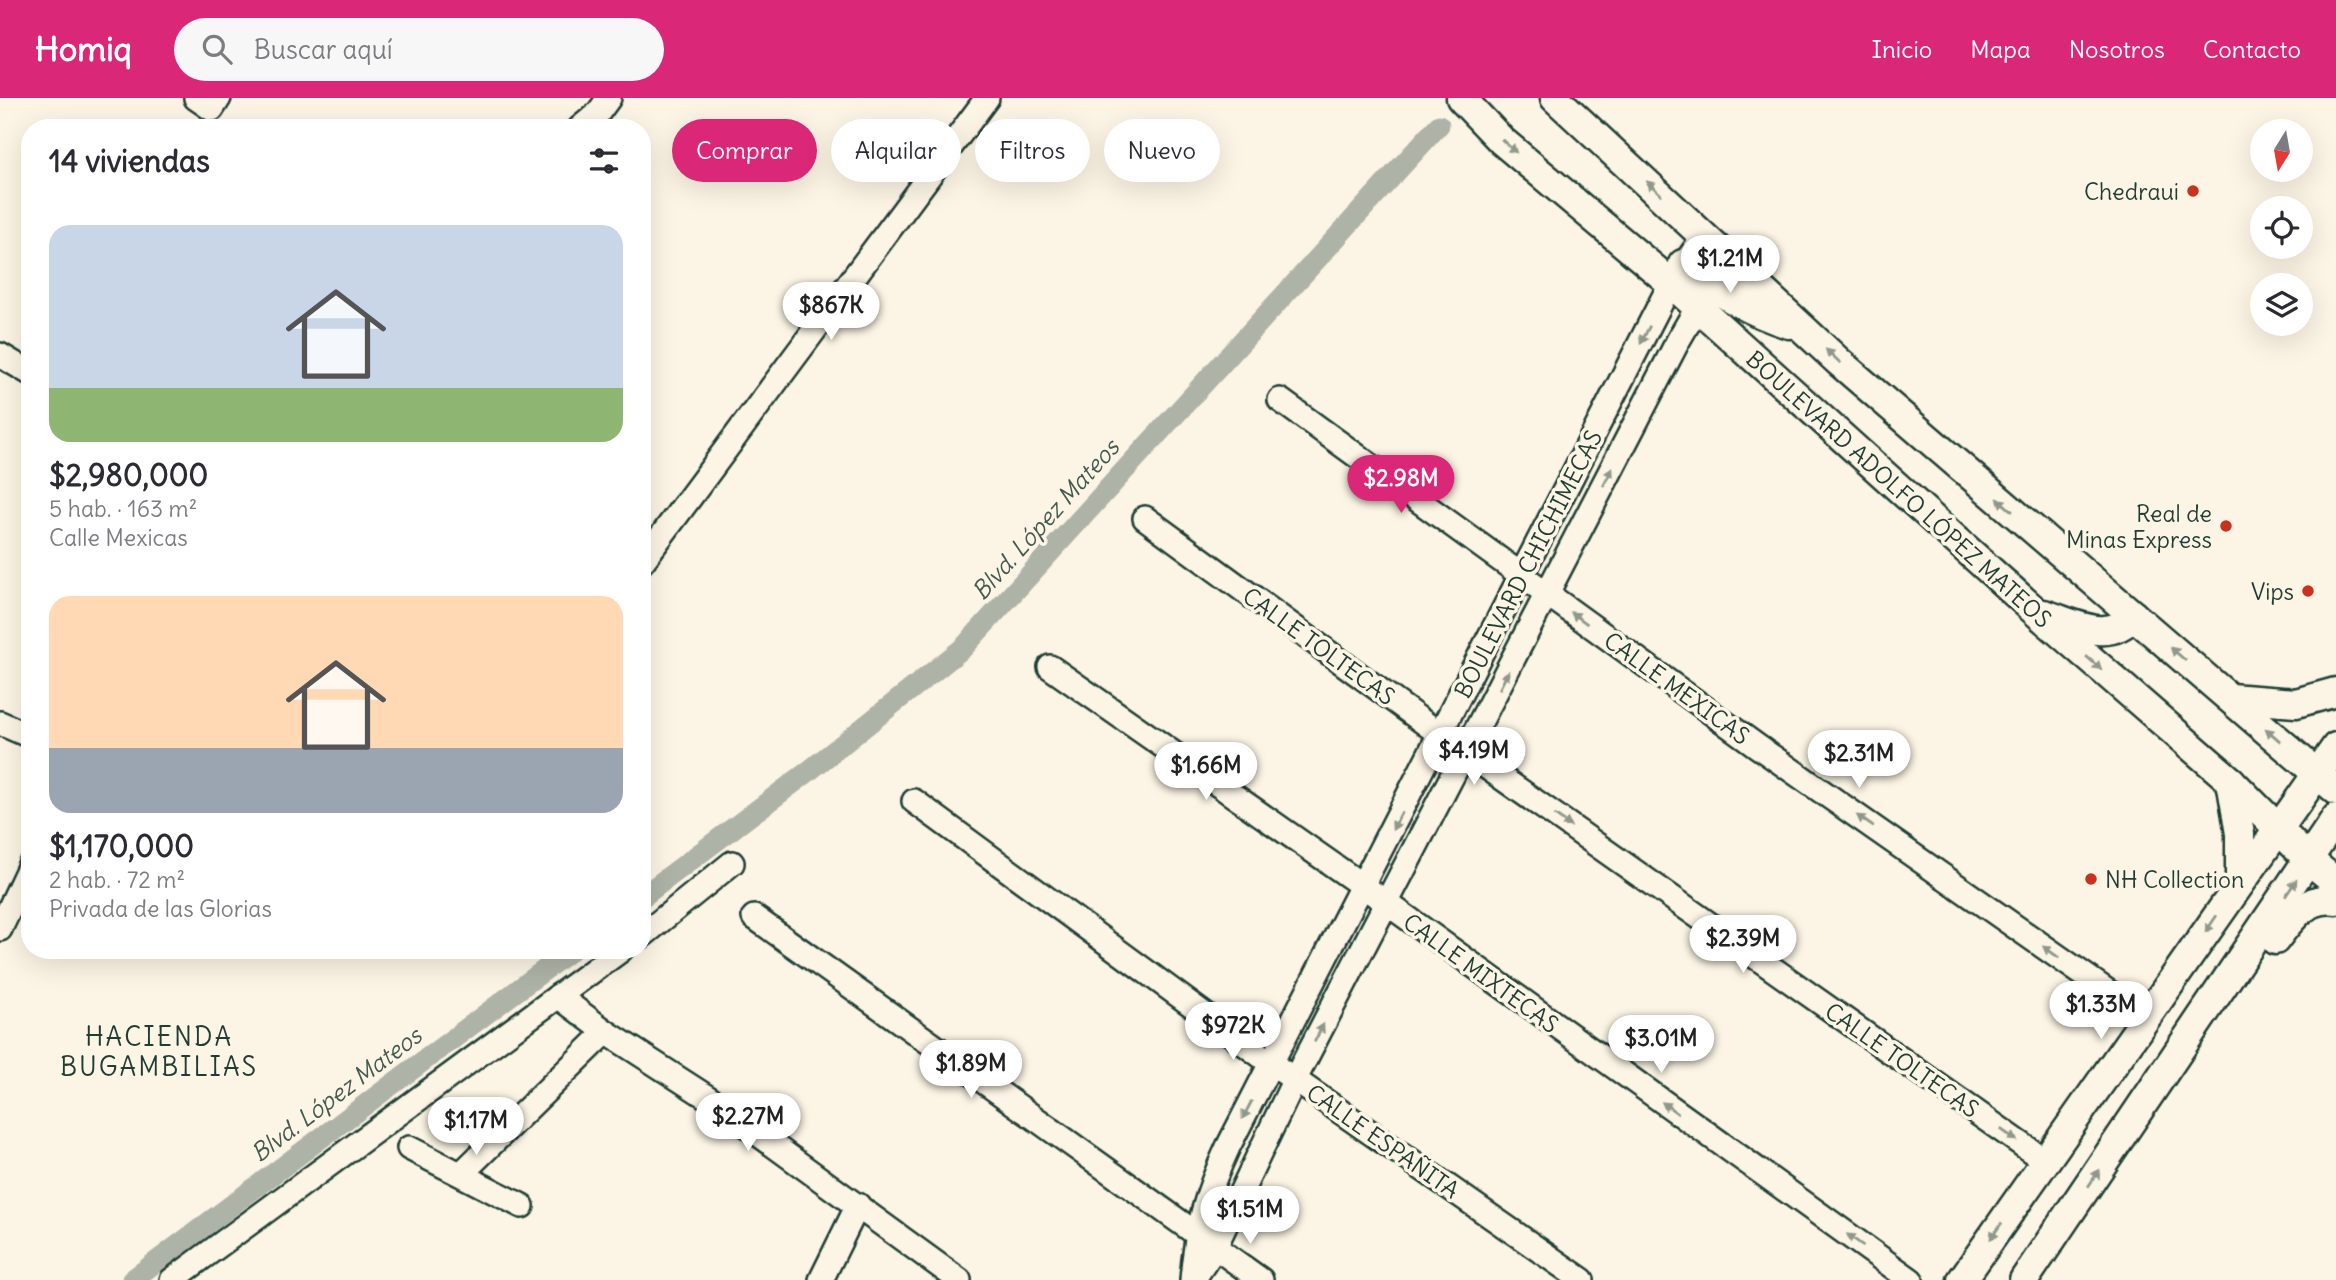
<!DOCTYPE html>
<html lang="es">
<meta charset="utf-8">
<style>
:root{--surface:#fff;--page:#f7f7f7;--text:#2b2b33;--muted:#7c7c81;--accent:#db2777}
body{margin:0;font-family:Delius,sans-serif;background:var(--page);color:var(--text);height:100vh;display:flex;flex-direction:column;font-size:26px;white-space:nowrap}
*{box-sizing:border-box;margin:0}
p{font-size:23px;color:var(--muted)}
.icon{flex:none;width:38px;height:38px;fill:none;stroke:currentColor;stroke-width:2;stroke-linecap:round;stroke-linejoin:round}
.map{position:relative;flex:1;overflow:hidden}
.drawer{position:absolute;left:21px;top:21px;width:630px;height:840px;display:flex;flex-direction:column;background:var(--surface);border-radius:28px;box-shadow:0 7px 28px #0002}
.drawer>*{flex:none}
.banner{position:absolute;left:672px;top:21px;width:665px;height:63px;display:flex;gap:14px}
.needle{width:46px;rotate:191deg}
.buttons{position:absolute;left:2250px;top:21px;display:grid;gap:14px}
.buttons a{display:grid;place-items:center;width:63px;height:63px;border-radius:50%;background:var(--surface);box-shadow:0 7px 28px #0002;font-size:35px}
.price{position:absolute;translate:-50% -60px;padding:0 16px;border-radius:24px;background:#fff;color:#222;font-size:23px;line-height:46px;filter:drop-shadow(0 2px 4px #0008)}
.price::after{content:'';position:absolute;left:50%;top:42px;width:21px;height:16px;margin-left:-10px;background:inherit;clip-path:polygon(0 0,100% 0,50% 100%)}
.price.current{background:var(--accent);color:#fff}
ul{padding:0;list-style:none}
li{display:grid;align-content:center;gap:14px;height:371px;padding:0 28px}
li span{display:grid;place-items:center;height:217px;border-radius:21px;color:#555}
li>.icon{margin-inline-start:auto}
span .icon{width:126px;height:126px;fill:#fffc;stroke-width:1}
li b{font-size:30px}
h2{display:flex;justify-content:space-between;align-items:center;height:84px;padding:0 28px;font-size:30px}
.pill{padding:0 24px;border-radius:32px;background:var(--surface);box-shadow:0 7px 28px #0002;font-size:24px;line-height:63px}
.pill.current{background:var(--accent);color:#fff}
header{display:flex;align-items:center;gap:42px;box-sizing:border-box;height:98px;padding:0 35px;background:var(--accent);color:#fff}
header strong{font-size:33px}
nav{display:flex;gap:38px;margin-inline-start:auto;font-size:24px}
.search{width:490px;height:63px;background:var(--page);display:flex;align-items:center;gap:18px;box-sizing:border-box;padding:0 24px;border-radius:38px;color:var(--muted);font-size:26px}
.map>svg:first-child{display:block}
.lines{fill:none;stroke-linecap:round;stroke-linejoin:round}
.canal{stroke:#aeb3a7;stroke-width:21}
.minor-casing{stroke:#1f3d34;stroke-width:28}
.major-casing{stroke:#1f3d34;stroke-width:33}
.minor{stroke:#fcf5e5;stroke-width:23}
.major{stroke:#fcf5e5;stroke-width:28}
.oneway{fill:#8e998c}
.poi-dot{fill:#c8321e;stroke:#fcf5e5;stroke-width:2.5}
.labels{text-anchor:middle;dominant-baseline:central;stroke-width:7;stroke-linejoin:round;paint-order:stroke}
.poi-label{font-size:23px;fill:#1f3d34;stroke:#fcf5e5;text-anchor:end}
.street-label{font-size:23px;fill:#1f3d34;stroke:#fcf5e5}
.water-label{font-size:24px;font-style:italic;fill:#435a51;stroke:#fcf5e5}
.quarter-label{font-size:26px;letter-spacing:2px;fill:#1f3d34;stroke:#fcf5e5}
</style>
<header>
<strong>Homiq</strong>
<div class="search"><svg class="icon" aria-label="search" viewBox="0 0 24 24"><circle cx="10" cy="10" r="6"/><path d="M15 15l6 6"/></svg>Buscar aquí</div>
<nav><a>Inicio</a><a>Mapa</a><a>Nosotros</a><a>Contacto</a></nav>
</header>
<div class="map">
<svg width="2336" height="1182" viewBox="0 0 2336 1182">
<rect width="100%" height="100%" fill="#fcf5e5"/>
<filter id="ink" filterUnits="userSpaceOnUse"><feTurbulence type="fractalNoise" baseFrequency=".0143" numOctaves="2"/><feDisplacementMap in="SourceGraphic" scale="14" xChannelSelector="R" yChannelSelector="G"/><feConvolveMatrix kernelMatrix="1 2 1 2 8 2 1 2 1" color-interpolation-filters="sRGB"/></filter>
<g filter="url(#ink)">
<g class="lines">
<!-- canal -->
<g class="canal">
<polyline points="642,799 809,673 963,550 1439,27"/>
<polyline points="132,1182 571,852"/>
</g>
<defs>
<g id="minor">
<polyline points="196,0 212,11 219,0"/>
<polyline points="580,30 598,15 609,0"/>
<polyline points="0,257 30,275"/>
<polyline points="1280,302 1757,648 2147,921"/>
<polyline points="1145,420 1441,637 2044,1062"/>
<polyline points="642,464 987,0"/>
<polyline points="1050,569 1363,788 1911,1182"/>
<polyline points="0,625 30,638"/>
<polyline points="914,703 1272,966 1582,1182"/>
<polyline points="754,819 1261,1182"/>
<polyline points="0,831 30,767"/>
<polyline points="642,838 732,765"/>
<polyline points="558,898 606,934 710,1001 959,1182"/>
<polyline points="409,1050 522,1108"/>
<polyline points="461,1076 606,934"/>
<polyline points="172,1182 621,852"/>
<polyline points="821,1182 858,1107"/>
<path d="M1192 1182C1196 1131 1206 1096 1228 1049L1671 185 1705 137"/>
<polyline points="1193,1182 1214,1151 1295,981 1679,241 1715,179 1729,161"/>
</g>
<g id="major">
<polyline points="1461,0 1502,43 1671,185 2035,513 2231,683 2310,763 2336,784"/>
<polyline points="1555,0 1839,264 2336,692"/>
<path d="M1683 166C1712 191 1752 215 1789 226"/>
<path d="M2044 516C2074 525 2109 547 2133 517"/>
<polyline points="2230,600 2296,605 2336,594"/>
<polyline points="2231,683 2240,736 2240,785"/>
<path d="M2275 842C2290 822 2307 797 2336 802"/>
<path d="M1962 1182C2086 1004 2210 826 2336 649"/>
<polyline points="2024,1182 2336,720"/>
</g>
</defs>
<!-- minor casing -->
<use href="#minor" class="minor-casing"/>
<!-- major casing -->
<use href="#major" class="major-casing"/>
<!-- minor -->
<use href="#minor" class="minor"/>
<!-- major -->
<use href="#major" class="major"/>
</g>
<!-- one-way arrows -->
<defs><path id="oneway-solid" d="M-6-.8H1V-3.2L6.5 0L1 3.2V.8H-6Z" transform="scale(1.75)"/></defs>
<g class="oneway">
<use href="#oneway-solid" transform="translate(1509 48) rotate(42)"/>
<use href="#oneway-solid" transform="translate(1654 90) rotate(-137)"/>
<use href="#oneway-solid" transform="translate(1645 237) rotate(117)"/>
<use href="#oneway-solid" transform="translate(1833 258) rotate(-137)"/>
<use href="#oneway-solid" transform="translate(1608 379) rotate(-63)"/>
<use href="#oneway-solid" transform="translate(2005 407) rotate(-139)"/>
<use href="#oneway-solid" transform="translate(1579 520) rotate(-144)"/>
<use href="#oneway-solid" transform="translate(2178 556) rotate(-139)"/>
<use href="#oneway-solid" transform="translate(2094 565) rotate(41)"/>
<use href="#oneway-solid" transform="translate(1504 582) rotate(-63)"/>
<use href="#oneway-solid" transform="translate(2273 637) rotate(-139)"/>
<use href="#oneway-solid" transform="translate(1397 723) rotate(117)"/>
<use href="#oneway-solid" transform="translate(1563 723) rotate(35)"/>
<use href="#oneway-solid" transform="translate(1865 723) rotate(-145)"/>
<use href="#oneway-solid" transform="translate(2291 790) rotate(-56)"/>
<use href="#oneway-solid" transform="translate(2211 826) rotate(124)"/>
<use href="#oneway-solid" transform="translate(2051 854) rotate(-145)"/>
<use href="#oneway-solid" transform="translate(1319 935) rotate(-63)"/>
<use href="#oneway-solid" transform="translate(1670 1010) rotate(-144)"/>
<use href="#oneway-solid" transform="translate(1247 1012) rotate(118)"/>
<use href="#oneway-solid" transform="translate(2009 1037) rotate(35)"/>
<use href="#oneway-solid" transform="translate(2094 1080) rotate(-56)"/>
<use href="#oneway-solid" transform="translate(1996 1133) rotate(125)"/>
<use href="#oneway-solid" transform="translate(1855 1142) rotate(-144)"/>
</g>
</g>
<!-- markers -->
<g class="poi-dot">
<circle cx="2193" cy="93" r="7"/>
<circle cx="2226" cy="428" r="7"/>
<circle cx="2308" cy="493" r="7"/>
<circle cx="2091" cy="781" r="7"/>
</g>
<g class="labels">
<!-- poi labels -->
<g class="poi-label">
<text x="2179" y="93">Chedraui</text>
<text x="2212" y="415">Real de<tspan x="2212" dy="26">Minas Express</tspan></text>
<text x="2294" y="493">Vips</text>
<text x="2105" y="781" text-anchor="start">NH Collection</text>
</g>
<!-- street labels -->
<g class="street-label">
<text transform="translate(1899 391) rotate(42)">BOULEVARD ADOLFO LÓPEZ MATEOS</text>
<text transform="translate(1528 466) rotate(-63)">BOULEVARD CHICHIMECAS</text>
<text transform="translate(1319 548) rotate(36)">CALLE TOLTECAS</text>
<text transform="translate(1677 590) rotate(36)">CALLE MEXICAS</text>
<text transform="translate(1481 875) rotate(36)">CALLE MIXTECAS</text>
<text transform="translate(1902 962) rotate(35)">CALLE TOLTECAS</text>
<text transform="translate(1383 1043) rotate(35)">CALLE ESPAÑITA</text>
</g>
<!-- water labels -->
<g class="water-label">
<text transform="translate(1045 421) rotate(-48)">Blvd. López Mateos</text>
<text transform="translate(336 996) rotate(-37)">Blvd. López Mateos</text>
</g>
<!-- quarter labels -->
<g class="quarter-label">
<text x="159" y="938">HACIENDA<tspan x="159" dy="30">BUGAMBILIAS</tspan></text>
</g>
</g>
</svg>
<div class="buttons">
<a><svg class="needle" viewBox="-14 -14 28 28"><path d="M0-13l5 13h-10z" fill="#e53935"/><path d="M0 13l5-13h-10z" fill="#7c7c81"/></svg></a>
<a><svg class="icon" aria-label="locate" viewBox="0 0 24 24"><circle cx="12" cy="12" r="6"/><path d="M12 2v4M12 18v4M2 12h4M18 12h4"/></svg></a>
<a><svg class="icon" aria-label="layers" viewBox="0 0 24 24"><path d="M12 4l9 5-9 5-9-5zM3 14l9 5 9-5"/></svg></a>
</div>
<b class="price" style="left:1730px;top:197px">$1.21M</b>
<b class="price" style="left:831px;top:244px">$867K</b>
<b class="price current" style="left:1401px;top:417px">$2.98M</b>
<b class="price" style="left:1474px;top:689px">$4.19M</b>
<b class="price" style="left:1859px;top:692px">$2.31M</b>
<b class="price" style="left:1206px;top:704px">$1.66M</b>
<b class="price" style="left:1743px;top:877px">$2.39M</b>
<b class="price" style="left:2101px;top:943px">$1.33M</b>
<b class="price" style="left:1233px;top:964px">$972K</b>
<b class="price" style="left:1661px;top:977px">$3.01M</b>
<b class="price" style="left:971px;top:1002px">$1.89M</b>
<b class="price" style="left:748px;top:1055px">$2.27M</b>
<b class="price" style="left:476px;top:1059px">$1.17M</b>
<b class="price" style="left:1250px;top:1148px">$1.51M</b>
<div class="banner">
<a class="pill current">Comprar</a>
<a class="pill">Alquilar</a>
<a class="pill">Filtros</a>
<a class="pill">Nuevo</a>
</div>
<section class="drawer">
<h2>14 viviendas<svg class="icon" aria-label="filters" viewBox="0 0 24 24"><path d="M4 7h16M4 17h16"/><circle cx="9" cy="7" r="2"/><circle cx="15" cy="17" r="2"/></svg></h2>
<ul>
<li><span style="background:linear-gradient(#c9d6e8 75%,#8fb573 0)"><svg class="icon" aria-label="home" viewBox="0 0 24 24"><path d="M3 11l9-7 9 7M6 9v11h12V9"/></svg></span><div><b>$2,980,000</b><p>5 hab. · 163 m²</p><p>Calle Mexicas</p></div></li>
<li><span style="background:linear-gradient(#ffd9b3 70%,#9aa5b1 0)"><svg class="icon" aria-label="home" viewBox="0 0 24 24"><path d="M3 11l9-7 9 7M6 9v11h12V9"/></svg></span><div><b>$1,170,000</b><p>2 hab. · 72 m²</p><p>Privada de las Glorias</p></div></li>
</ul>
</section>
</div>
